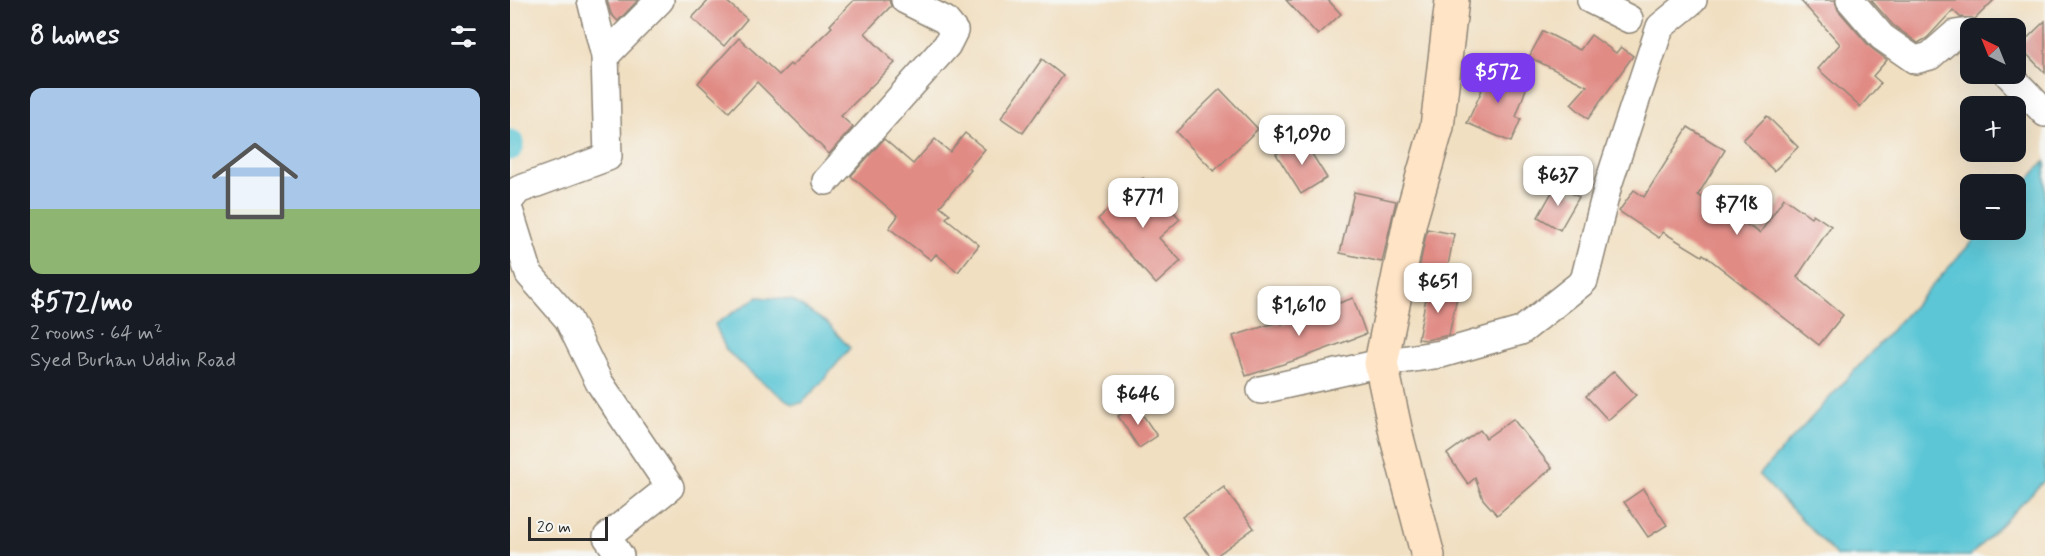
<!DOCTYPE html>
<meta charset="utf-8">
<style>
:root{--surface:#171b24;--page:#20242c;--text:#f1f3f6;--muted:#9ea1a6;--line:#363941;--accent:#7c3aed}
body{margin:0;font-family:Mynerve,sans-serif;background:var(--page);color:var(--text);height:100vh;display:flex;flex-direction:column;font-size:22px;white-space:nowrap}
*{box-sizing:border-box;margin:0}
p{font-size:20px;color:var(--muted)}
.icon{flex:none;width:33px;height:33px;fill:none;stroke:currentColor;stroke-width:2;stroke-linecap:round;stroke-linejoin:round}
.map{position:relative;flex:1;overflow:hidden}
.drawer{display:flex;flex-direction:column;background:var(--surface);width:510px}
.drawer>*{flex:none}
.needle{width:39px;rotate:317deg}
.controls{position:absolute;left:1450px;top:18px;display:grid;gap:12px}
.controls a{display:grid;place-items:center;width:66px;height:66px;border-radius:12px;background:var(--surface);box-shadow:0 6px 24px #0002;font-size:30px}
.scale{position:absolute;left:18px;bottom:15px;width:80px;box-sizing:border-box;padding-left:6px;border:3px solid #2b2b2b;border-top:0;font-size:16px;line-height:21px;white-space:nowrap;color:#2b2b2b;-webkit-text-stroke:4px #f6f6f2;paint-order:stroke}
.price{position:absolute;translate:-50% -51px;padding:0 14px;border-radius:12px;background:#fff;color:#222;font-size:20px;line-height:39px;filter:drop-shadow(0 2px 3px #0008)}
.price::after{content:'';position:absolute;left:50%;top:36px;width:18px;height:14px;margin-left:-9px;background:inherit;clip-path:polygon(0 0,100% 0,50% 100%)}
.price.active{background:var(--accent);color:#fff}
ul{padding:0;list-style:none}
li{display:grid;align-content:center;gap:12px;height:318px;padding:0 30px}
li+li{border-top:2px solid var(--line)}
li span{display:grid;place-items:center;height:186px;border-radius:12px;color:#555}
li>.icon{margin-inline-start:auto}
span .icon{width:108px;height:108px;fill:#fffc;stroke-width:1}
li b{font-size:26px}
h2{display:flex;justify-content:space-between;align-items:center;height:72px;padding:0 30px;font-size:26px}
main{display:flex;flex:1;min-height:0}
.map>svg:first-child{display:block}
.water{fill:#5bc6d6;stroke:#437880;stroke-width:1.5}
.lines{fill:none;stroke-linecap:round;stroke-linejoin:round}
.canal{stroke:#5bc6d6;stroke-width:27}
.building{fill:#e18b85}
.street-casing{stroke:#8e8576;stroke-width:30}
.secondary-casing{stroke:#8e8576;stroke-width:36}
.street{stroke:#fff;stroke-width:27}
.secondary{stroke:#ffe4c6;stroke-width:33}
</style>
<main>
<section class="drawer">
<h2>8 homes<svg class="icon" aria-label="filters" viewBox="0 0 24 24"><path d="M4 7h16M4 17h16"/><circle cx="9" cy="7" r="2"/><circle cx="15" cy="17" r="2"/></svg></h2>
<ul>
<li><span style="background:linear-gradient(#a9c7e8 65%,#8fb573 0)"><svg class="icon" aria-label="home" viewBox="0 0 24 24"><path d="M3 11l9-7 9 7M6 9v11h12V9"/></svg></span><div><b>$572/mo</b><p>2 rooms · 64 m²</p><p>Syed Burhan Uddin Road</p></div></li>
</ul>
</section>
<div class="map">
<svg width="1535" height="556" viewBox="0 0 1535 556">
<rect width="100%" height="100%" fill="#f6f6f2"/>
<filter id="ink" filterUnits="userSpaceOnUse"><feTurbulence type="fractalNoise" baseFrequency=".0167" numOctaves="2"/><feDisplacementMap in="SourceGraphic" scale="12" xChannelSelector="R" yChannelSelector="G"/><feConvolveMatrix kernelMatrix="1 2 1 2 8 2 1 2 1" color-interpolation-filters="sRGB"/></filter>
<filter id="wash" filterUnits="userSpaceOnUse"><feTurbulence type="fractalNoise" baseFrequency=".008" numOctaves="4" result="noise"/><feDisplacementMap in="SourceGraphic" scale="24" xChannelSelector="R" yChannelSelector="G"/><feGaussianBlur stdDeviation="1.35" result="paint"/><feColorMatrix in="noise" values="0 0 0 0 0 0 0 0 0 0 0 0 0 0 0 0 0 1.4 0 .05"/><feComposite in="paint" operator="in"/></filter>
<g filter="url(#wash)">
<rect width="100%" height="100%" fill="#f1dfc1"/>
<!-- water -->
<g class="water">
<polygon points="1535,161 1535,480 1460,556 1327,556 1249,475 1473,230 1506,230 1506,193"/>
<polygon points="248,297 282,300 317,323 340,348 311,383 292,403 282,404 249,380 216,350 205,324"/>
</g>
<g class="lines">
<!-- canal -->
<polyline class="canal" points="0,143 0,147"/>
</g>
<g id="blocks">
<!-- building -->
<g class="building">
<polygon points="97,0 128,0 108,21 101,14"/>
<polygon points="199,0 215,0 237,19 214,46 182,18"/>
<polygon points="344,0 379,0 381,6 355,33 385,63 331,116 343,127 319,154 247,82 219,112 188,83 229,38 269,75 280,64 282,66 322,27 320,25"/>
<polygon points="776,0 818,0 831,14 808,35"/>
<polygon points="1290,0 1325,0 1328,10 1360,47 1377,60 1363,76 1371,83 1350,107 1308,69 1330,44"/>
<polygon points="1361,0 1484,0 1465,19 1450,17 1443,10 1417,38 1408,43 1383,25"/>
<polygon points="1535,21 1535,73 1509,46"/>
<polygon points="1033,31 1070,50 1081,35 1106,53 1111,47 1123,56 1078,119 1061,104 1077,86 1019,57"/>
<polygon points="532,59 553,76 513,133 491,118"/>
<polygon points="973,66 1018,83 1006,117 1011,119 1001,142 957,123 972,90 965,87"/>
<polygon points="710,89 748,129 704,171 666,132"/>
<polygon points="1257,116 1288,147 1264,171 1233,140"/>
<polygon points="1178,127 1215,150 1188,195 1250,233 1274,198 1301,217 1303,214 1321,226 1287,277 1333,315 1309,345 1193,254 1192,256 1153,232 1149,238 1109,211 1124,190 1134,197"/>
<polygon points="455,133 475,149 459,168 461,170 430,206 440,214 436,218 469,245 448,272 426,254 421,260 379,228 388,216 341,176 374,139 403,164 425,139 440,152"/>
<polygon points="792,138 817,178 791,194 766,154"/>
<polygon points="633,178 670,219 649,238 671,261 646,284 588,219"/>
<polygon points="1046,185 1069,197 1050,230 1028,217"/>
<polygon points="844,192 886,201 872,262 830,253"/>
<polygon points="917,229 944,234 936,276 909,270"/>
<polygon points="918,287 948,292 939,335 916,340 908,339"/>
<polygon points="843,298 856,334 786,360 736,376 723,336 771,321 772,324"/>
<polygon points="1104,371 1126,395 1098,420 1076,396"/>
<polygon points="626,405 647,436 629,448 608,416"/>
<polygon points="1003,419 1042,468 987,515 973,499 965,478 958,484 937,454 970,430 976,438"/>
<polygon points="714,487 744,528 706,556 700,556 672,517"/>
<polygon points="1133,489 1157,525 1138,537 1114,502"/>
</g>
</g>
</g>
<g filter="url(#ink)">
<use href="#blocks" fill-opacity="0" stroke="#8e8576" stroke-width="1.5"/>
<g class="lines">
<defs>
<g id="street">
<polyline points="1081,0 1119,19"/>
<polyline points="1340,0 1372,37 1405,60 1420,56 1445,34 1458,32 1461,35"/>
<polyline points="95,56 150,0"/>
<polyline points="1498,74 1535,113"/>
<polyline points="316,181 437,45 444,31 435,20 395,0"/>
<polyline points="0,200 8,190 98,157 95,56 81,0"/>
<polyline points="0,213 19,274 58,319 89,382 160,487 97,537 110,556"/>
<polyline points="751,390 871,363 931,354 1011,331 1074,281 1098,185 1150,27 1183,0"/>
</g>
<polyline id="secondary" points="918,556 887,438 871,363 900,221 927,127 942,0"/>
</defs>
<!-- street casing -->
<use href="#street" class="street-casing"/>
<!-- secondary casing -->
<use href="#secondary" class="secondary-casing"/>
<!-- street -->
<use href="#street" class="street"/>
<!-- secondary -->
<use href="#secondary" class="secondary"/>
</g>
</g>
</svg>
<div class="controls">
<a><svg class="needle" viewBox="-14 -14 28 28"><path d="M0-13l5 13h-10z" fill="#e53935"/><path d="M0 13l5-13h-10z" fill="#9ea1a6"/></svg></a>
<a>+</a>
<a>−</a>
</div>
<div class="scale">20 m</div>
<b class="price active" style="left:988px;top:104px">$572</b>
<b class="price" style="left:792px;top:166px">$1,090</b>
<b class="price" style="left:1048px;top:207px">$637</b>
<b class="price" style="left:633px;top:229px">$771</b>
<b class="price" style="left:1227px;top:236px">$718</b>
<b class="price" style="left:928px;top:314px">$651</b>
<b class="price" style="left:789px;top:337px">$1,610</b>
<b class="price" style="left:628px;top:426px">$646</b>
</div>
</main>
